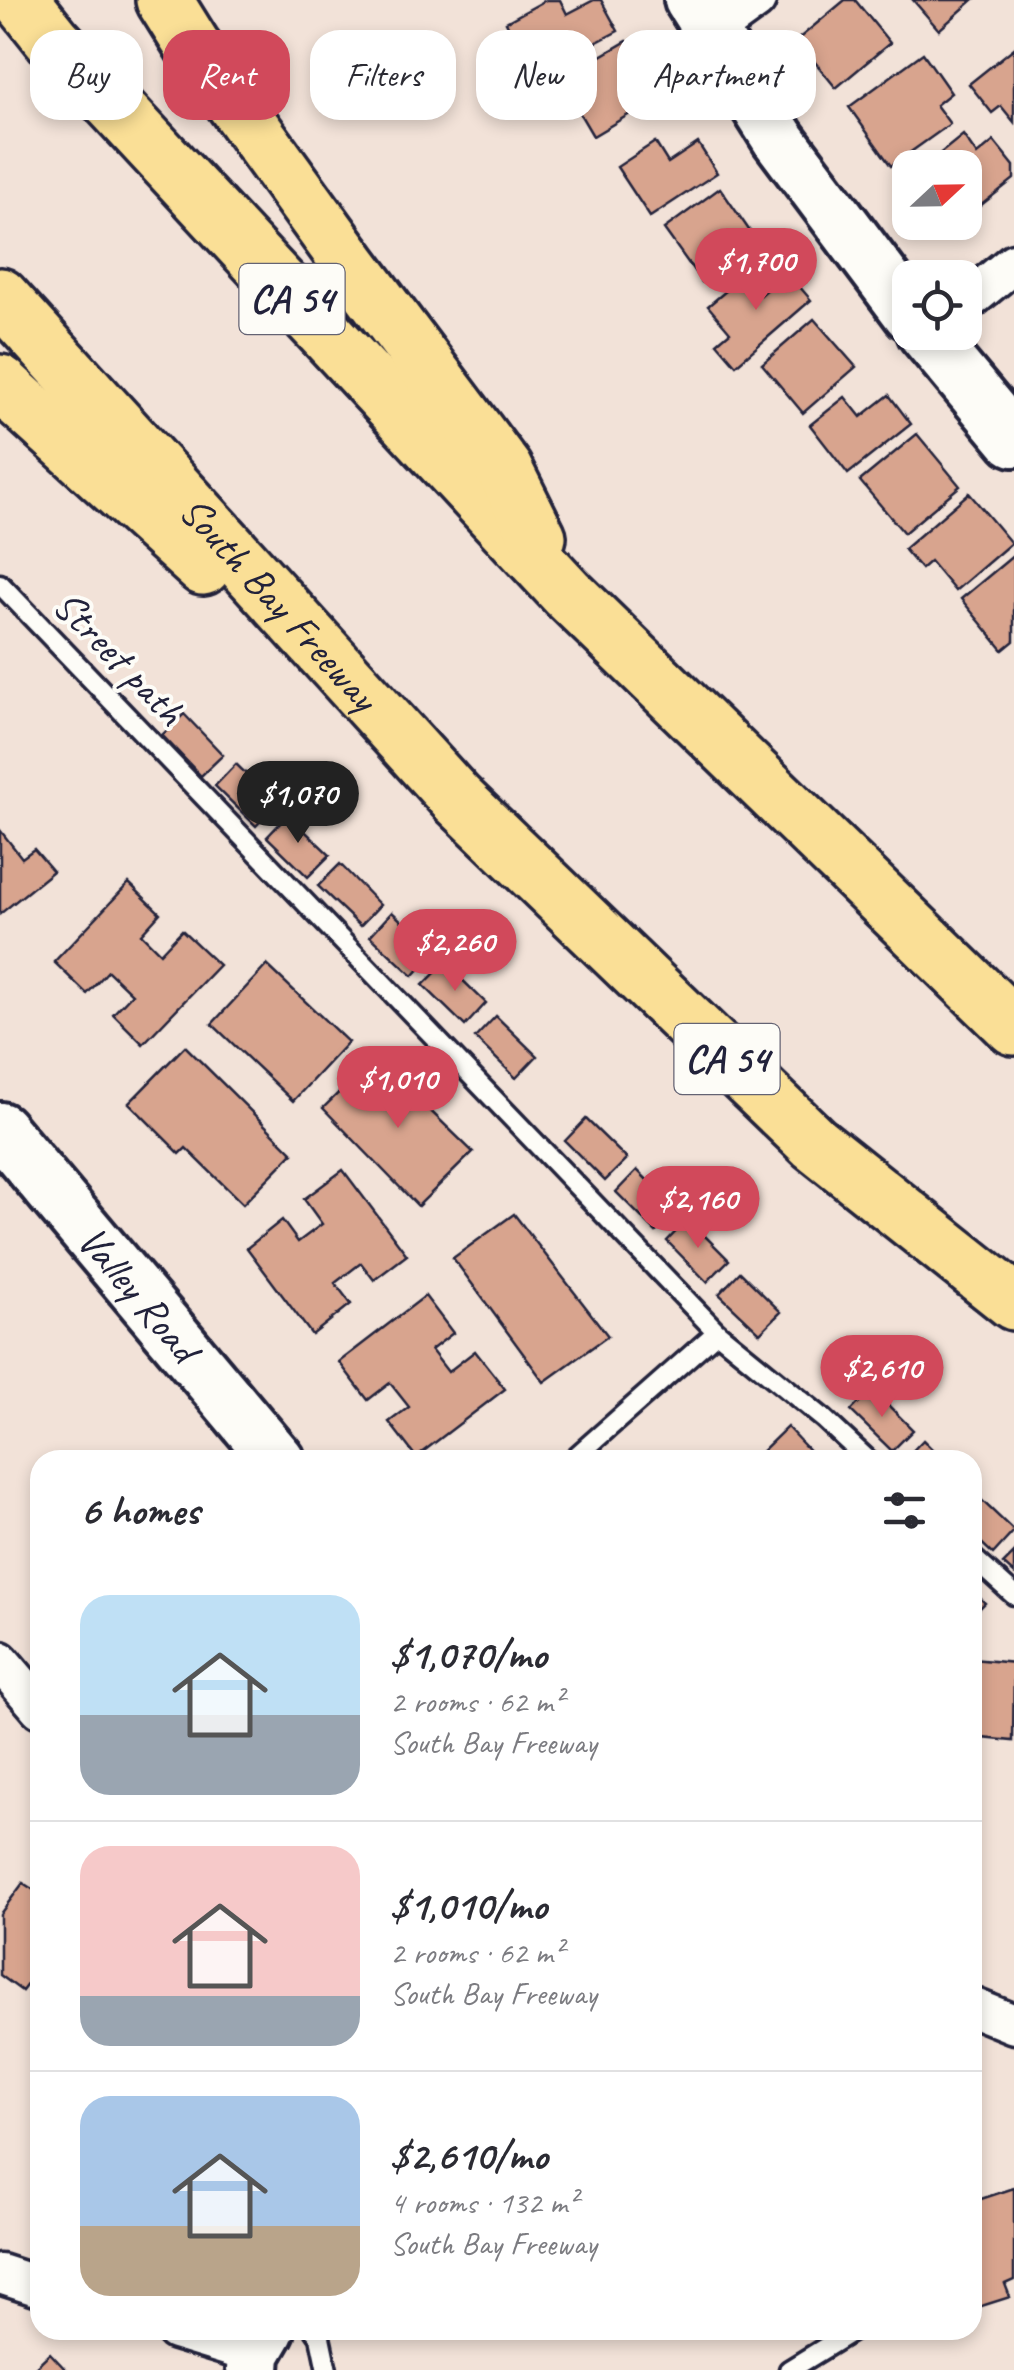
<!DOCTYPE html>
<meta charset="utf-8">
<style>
:root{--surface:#fff;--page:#f2f2f3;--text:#2b2b33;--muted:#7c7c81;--line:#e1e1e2;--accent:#d1495b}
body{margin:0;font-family:Caveat,sans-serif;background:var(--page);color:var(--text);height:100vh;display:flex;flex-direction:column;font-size:38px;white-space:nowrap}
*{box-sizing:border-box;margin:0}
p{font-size:32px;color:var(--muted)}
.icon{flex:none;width:55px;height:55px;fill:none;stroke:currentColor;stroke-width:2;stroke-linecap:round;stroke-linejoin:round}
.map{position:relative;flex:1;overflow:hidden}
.side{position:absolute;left:30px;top:1450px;width:952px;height:890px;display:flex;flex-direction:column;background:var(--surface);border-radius:30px;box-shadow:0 5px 15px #0003}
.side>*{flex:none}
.guide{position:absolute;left:30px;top:30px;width:955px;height:90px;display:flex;gap:20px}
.needle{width:65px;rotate:68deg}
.buttons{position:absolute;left:892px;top:150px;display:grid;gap:20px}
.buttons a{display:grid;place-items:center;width:90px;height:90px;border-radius:20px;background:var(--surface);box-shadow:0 5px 15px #0003;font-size:50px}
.price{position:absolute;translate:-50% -85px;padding:0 22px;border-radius:35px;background:var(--accent);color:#fff;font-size:32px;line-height:65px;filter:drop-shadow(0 2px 5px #0008)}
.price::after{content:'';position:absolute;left:50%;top:60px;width:30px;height:22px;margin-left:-15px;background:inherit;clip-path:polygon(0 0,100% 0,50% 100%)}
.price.selected{background:#222;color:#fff}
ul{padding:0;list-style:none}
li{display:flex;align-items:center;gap:30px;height:250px;padding:0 50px}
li+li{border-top:2px solid var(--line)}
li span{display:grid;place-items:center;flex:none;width:280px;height:200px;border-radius:30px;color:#555}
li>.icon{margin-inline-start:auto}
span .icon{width:120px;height:120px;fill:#fffc;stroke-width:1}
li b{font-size:42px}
h2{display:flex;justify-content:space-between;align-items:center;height:120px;padding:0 50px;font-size:42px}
.chip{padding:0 35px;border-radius:30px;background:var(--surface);box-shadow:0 5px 15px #0003;font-size:35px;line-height:90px}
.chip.selected{background:var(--accent);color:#fff}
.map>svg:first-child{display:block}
.building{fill:#d8a48e;stroke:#22223b;stroke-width:2.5}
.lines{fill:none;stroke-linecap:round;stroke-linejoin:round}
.lane-casing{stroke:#22223b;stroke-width:25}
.street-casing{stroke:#22223b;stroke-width:45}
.secondary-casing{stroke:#22223b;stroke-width:60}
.highway-casing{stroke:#22223b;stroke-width:62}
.lane{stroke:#fdfcf7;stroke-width:18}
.street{stroke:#fdfcf7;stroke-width:38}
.secondary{stroke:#fdfcf7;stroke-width:52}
.highway{stroke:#fadf96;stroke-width:55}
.labels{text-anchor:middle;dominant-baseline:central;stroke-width:8;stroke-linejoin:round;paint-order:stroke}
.shield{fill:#fdfcf7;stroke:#646373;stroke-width:2.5}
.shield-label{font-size:40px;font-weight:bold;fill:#22223b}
.street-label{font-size:42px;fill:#22223b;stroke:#fdfcf7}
</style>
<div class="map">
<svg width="1014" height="2370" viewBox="0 0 1014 2370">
<rect width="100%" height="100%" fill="#f2e2d8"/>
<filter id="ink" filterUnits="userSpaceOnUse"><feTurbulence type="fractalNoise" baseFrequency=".01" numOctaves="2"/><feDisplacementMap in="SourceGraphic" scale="20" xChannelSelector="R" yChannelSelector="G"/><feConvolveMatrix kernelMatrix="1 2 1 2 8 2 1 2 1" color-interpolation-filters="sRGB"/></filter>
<g filter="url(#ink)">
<!-- building -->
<g class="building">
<polygon points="546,0 560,0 567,14 594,0 601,0 618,31 534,75 506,22"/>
<polygon points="845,0 855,0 890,43 836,88 797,40"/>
<polygon points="913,0 973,0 939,30"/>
<polygon points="627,41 660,96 593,136 560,80"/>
<polygon points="1014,48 1014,122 1001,106 992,113 969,84"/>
<polygon points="923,53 951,93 936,105 950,124 891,166 849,107"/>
<polygon points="963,135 977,155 994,141 1014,166 1014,179 965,218 965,168 922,168"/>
<polygon points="655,142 668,163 698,143 717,173 650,217 617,167"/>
<polygon points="720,188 758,243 702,282 664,229"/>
<polygon points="937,222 959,222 946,233"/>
<polygon points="787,272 811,300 736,365 717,343 730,332 708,306 745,275 761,295"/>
<polygon points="814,319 856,367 803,413 762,364"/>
<polygon points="889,395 911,424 848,474 810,425 845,397 861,417"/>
<polygon points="917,434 960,486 904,533 860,481"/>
<polygon points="969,493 1011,543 955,591 930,561 921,569 904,549"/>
<polygon points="1014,555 1014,641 1003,650 961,599"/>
<polygon points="184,714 223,755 201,776 162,735"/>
<polygon points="236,764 277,804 256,826 215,786"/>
<polygon points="288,815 330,855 308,877 267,837"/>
<polygon points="0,830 22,858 34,849 53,871 0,914"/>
<polygon points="340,864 380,905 360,926 318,886"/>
<polygon points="129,883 160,913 141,934 160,953 182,930 219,965 143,1044 113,1014 132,994 108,971 87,994 54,962"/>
<polygon points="392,912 435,952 413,976 370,936"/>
<polygon points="445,963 486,1003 465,1026 423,985"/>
<polygon points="267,965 348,1042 293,1101 212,1024"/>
<polygon points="496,1016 537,1056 516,1078 475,1038"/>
<polygon points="185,1046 293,1153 243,1204 186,1148 180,1154 129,1103"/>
<polygon points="375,1057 473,1152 418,1206 323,1108"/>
<polygon points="586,1119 627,1159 605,1181 565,1141"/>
<polygon points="343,1170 407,1255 374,1280 361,1263 335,1283 351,1304 312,1335 247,1248 282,1220 298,1242 322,1224 304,1199"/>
<polygon points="637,1170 678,1210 656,1232 616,1192"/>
<polygon points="514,1214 608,1336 544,1382 453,1258"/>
<polygon points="688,1219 729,1260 707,1282 667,1241"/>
<polygon points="740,1272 781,1312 760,1333 719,1294"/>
<polygon points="425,1296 453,1333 431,1350 448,1372 475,1351 505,1389 416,1457 389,1422 409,1407 390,1383 368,1400 339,1362"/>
<polygon points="872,1389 913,1430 892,1451 851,1411"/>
<polygon points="787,1427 818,1460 753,1460"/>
<polygon points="923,1440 943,1460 904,1460"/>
<polygon points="973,1492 1014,1531 993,1554 972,1534"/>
<polygon points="1014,1553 1014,1574 1003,1564"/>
<polygon points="972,1590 985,1603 972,1616"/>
<polygon points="972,1659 1014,1663 1013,1741 972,1737"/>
<polygon points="23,1883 40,1894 40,1967 22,1991 0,1975 0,1914"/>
<polygon points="1014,2188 1014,2280 1005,2284 1010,2297 972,2309 972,2202"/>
<polygon points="50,2353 66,2370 32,2370"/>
</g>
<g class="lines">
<defs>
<g id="lane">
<polyline points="0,584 717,1332 824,1419 868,1460"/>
<polyline points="572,1460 717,1332"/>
<polyline points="972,1557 1014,1595"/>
<polyline points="315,2330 320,2337 327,2370"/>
<polyline points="789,2370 854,2330"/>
</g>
<g id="street">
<polyline points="709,34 756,0"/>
<polyline points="965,303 1014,263"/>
<polyline points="0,1661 40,1708"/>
<polyline points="972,2007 1014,2024"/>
<polyline points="0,2274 40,2287"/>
<polyline points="175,2330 254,2354"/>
</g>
<g id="secondary">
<polyline points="691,0 778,138 910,314"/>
<polyline points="924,332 1014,440"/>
<path id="s1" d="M0 1129 278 1460"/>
<polyline points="253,2370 254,2354 268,2330"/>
</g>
<g id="highway">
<polyline points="21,0 53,40 567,593 1014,1027"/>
<polyline points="164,0 192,45 351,265 504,469 538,537"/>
<path id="s2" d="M0 296 456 798 814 1143 1014 1302"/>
<polyline points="0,383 203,567"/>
</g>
</defs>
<!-- lane casing -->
<use href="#lane" class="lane-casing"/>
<!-- street casing -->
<use href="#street" class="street-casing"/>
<!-- secondary casing -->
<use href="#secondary" class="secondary-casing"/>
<!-- highway casing -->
<use href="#highway" class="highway-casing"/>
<!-- lane -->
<use href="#lane" class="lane"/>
<!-- street -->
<use href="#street" class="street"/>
<!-- secondary -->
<use href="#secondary" class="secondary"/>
<!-- highway -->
<use href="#highway" class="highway"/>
</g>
</g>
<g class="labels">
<!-- shield labels -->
<g class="shield">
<rect x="239.5" y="264" width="105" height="70" rx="8"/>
<rect x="674.5" y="1024" width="105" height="70" rx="8"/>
</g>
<g class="shield-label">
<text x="292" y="299">CA 54</text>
<text x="727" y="1059">CA 54</text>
</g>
<!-- street labels -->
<g class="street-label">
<text stroke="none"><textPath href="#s2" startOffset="415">South Bay Freeway</textPath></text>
<text transform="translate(119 658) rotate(46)">Street path</text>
<text stroke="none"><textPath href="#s1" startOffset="215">Valley Road</textPath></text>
</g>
</g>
</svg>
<div class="buttons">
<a><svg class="needle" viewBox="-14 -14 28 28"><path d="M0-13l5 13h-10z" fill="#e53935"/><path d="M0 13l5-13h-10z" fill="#7c7c81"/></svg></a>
<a><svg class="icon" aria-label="locate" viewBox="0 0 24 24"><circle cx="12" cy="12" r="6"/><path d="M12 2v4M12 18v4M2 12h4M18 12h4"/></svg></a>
</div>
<b class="price" style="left:756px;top:313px">$1,700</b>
<b class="price selected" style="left:298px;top:846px">$1,070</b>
<b class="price" style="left:455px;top:994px">$2,260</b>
<b class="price" style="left:398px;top:1131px">$1,010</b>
<b class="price" style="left:698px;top:1251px">$2,160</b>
<b class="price" style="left:882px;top:1420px">$2,610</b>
<div class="guide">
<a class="chip">Buy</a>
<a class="chip selected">Rent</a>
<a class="chip">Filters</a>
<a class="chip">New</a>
<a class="chip">Apartment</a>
</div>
<section class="side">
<h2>6 homes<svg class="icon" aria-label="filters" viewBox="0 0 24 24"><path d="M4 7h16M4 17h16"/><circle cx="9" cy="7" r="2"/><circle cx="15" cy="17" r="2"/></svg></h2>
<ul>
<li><span style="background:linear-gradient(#bfe0f5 60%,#9aa5b1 0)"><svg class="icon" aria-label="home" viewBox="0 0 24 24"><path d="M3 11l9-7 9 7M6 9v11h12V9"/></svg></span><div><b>$1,070/mo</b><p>2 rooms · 62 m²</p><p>South Bay Freeway</p></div></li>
<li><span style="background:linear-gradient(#f6c9c9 75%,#9aa5b1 0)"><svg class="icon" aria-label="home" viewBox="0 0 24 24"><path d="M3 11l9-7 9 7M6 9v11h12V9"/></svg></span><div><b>$1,010/mo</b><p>2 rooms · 62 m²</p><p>South Bay Freeway</p></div></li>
<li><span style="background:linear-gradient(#a9c7e8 65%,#b9a48a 0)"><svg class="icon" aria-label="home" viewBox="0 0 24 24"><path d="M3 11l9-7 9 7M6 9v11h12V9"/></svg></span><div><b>$2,610/mo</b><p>4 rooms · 132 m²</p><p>South Bay Freeway</p></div></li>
</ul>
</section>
</div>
